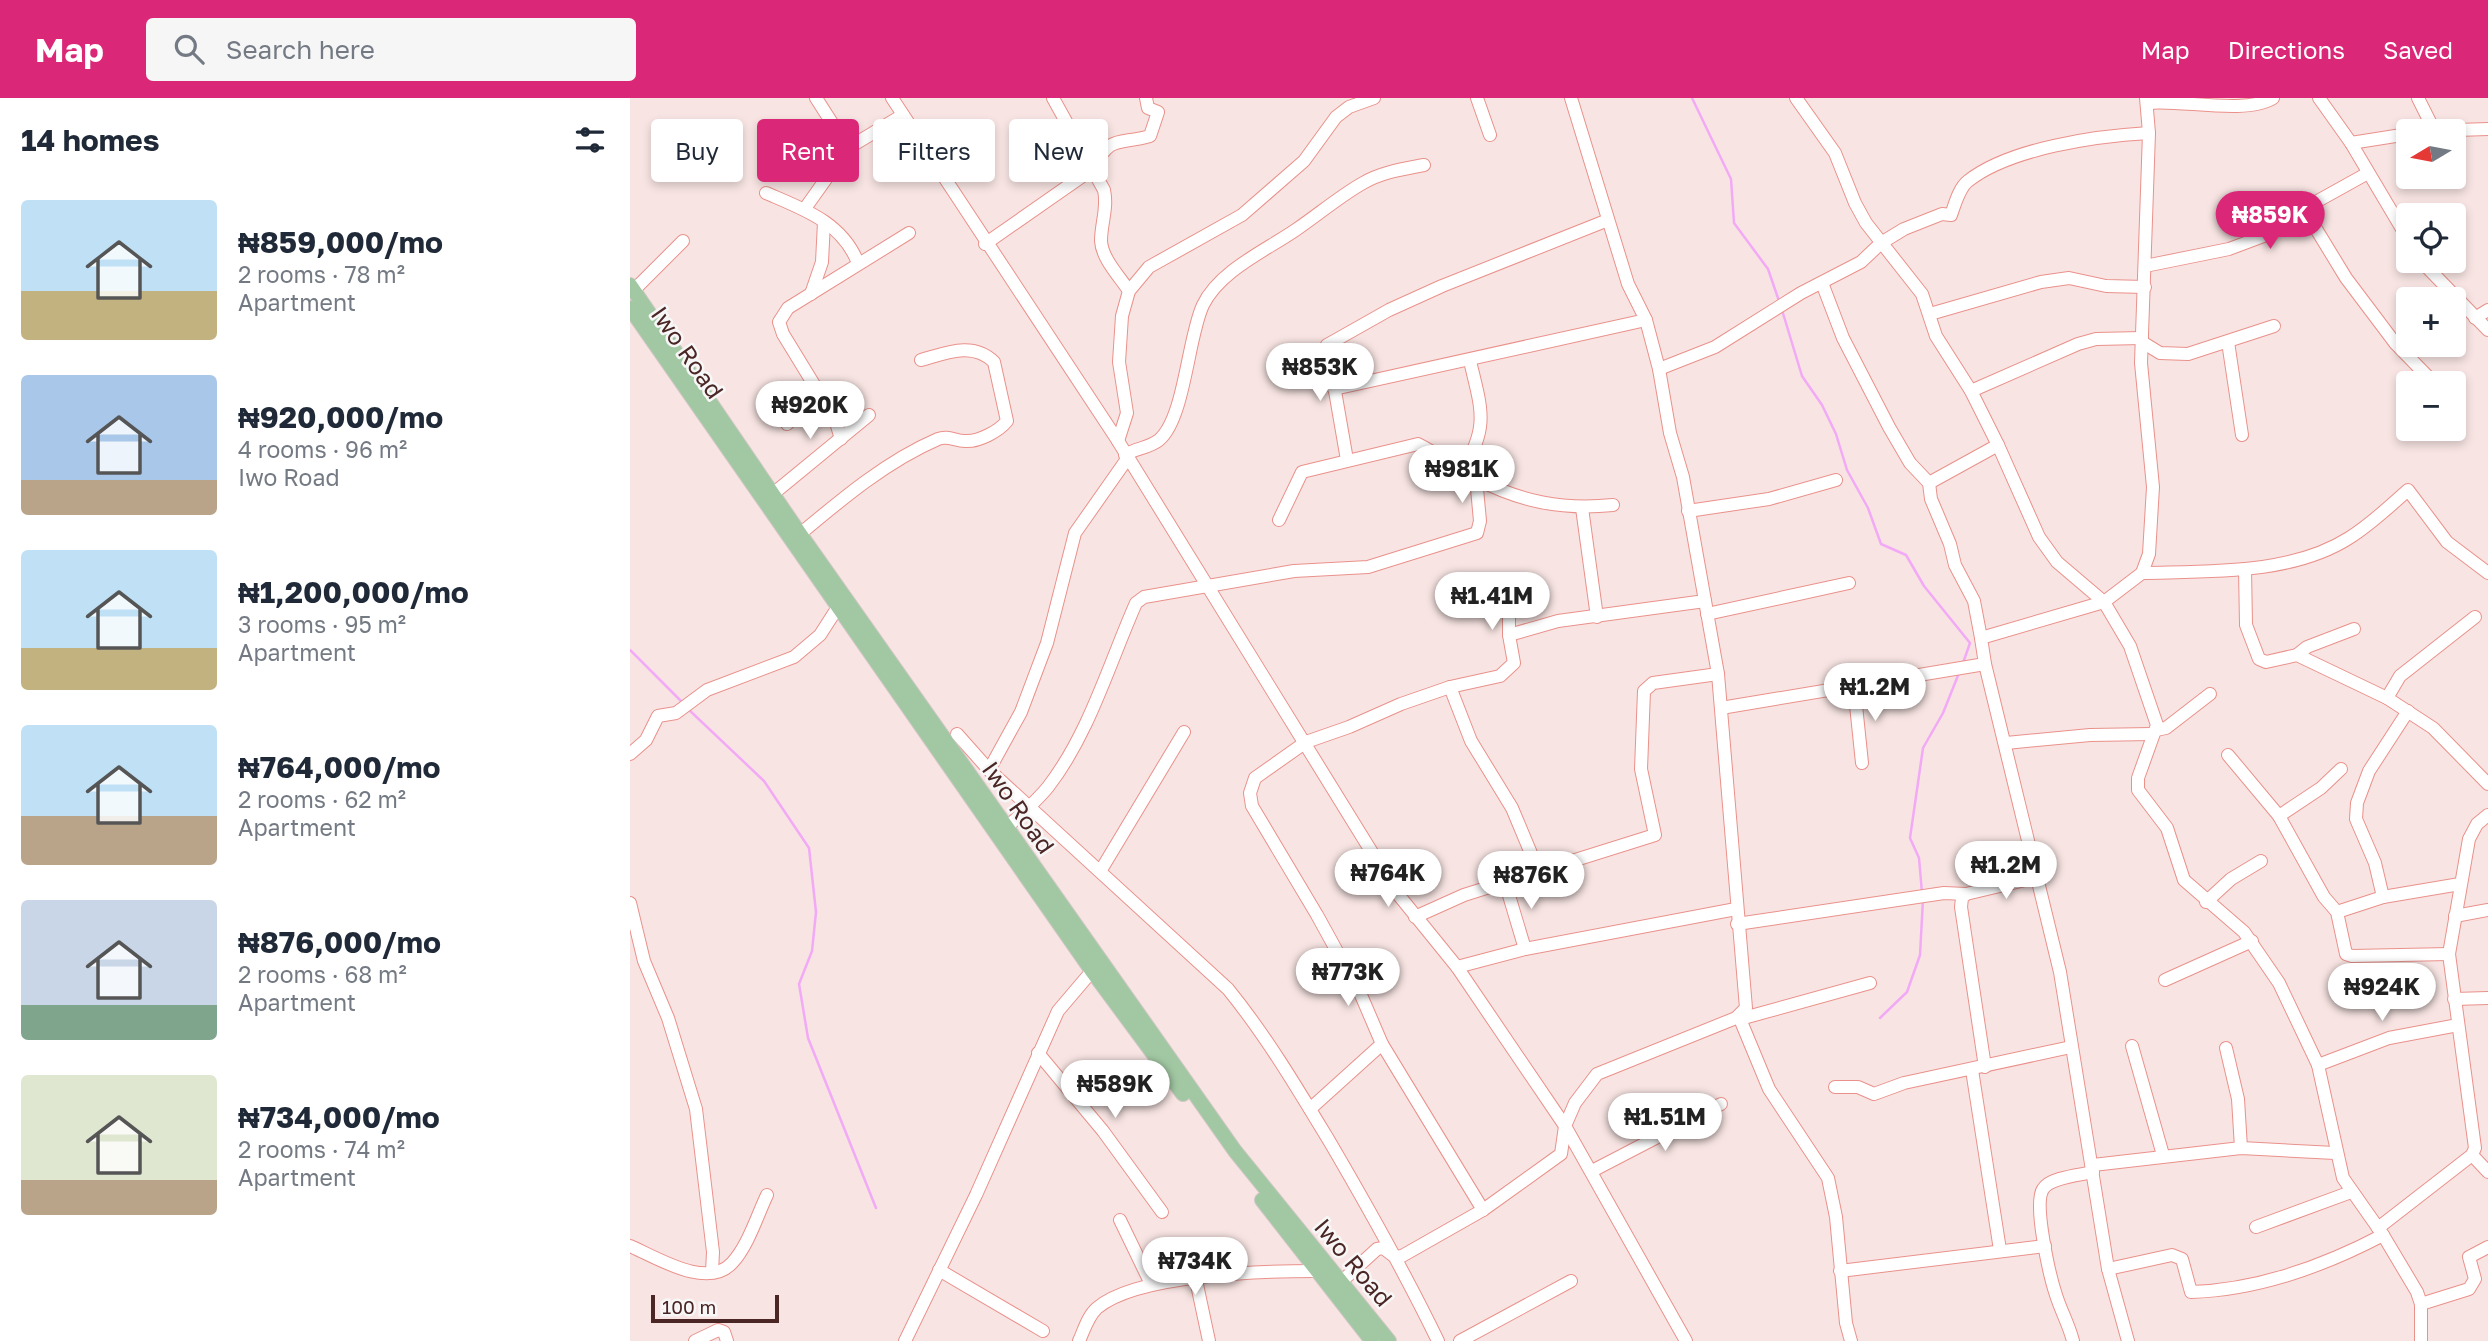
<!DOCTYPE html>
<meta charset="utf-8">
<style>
:root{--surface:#fff;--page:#f6f6f7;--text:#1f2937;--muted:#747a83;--accent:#db2777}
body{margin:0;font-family:"Golos Text",sans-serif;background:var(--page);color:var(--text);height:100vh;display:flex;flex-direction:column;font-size:26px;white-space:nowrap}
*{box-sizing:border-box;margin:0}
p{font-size:23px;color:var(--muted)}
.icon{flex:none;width:38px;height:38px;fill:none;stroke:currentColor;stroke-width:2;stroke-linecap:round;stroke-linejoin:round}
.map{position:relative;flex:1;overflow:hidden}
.details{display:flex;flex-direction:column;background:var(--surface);width:630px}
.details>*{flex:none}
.banner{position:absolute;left:21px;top:21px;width:665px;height:63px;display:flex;gap:14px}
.needle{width:46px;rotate:260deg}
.tools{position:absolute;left:1766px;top:21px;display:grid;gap:14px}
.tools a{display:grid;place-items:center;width:70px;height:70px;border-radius:7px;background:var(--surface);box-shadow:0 4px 10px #0003;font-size:35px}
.scale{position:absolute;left:21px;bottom:18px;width:128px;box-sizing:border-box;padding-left:7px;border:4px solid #4a2624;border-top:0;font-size:19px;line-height:24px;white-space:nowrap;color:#4a2624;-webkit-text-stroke:5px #f7f7f7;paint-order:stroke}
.price{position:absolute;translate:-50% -60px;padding:0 16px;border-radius:24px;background:#fff;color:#222;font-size:23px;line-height:46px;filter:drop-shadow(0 2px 4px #0008)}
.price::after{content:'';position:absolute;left:50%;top:42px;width:21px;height:16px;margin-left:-10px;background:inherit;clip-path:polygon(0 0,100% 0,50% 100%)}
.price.current{background:var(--accent);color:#fff}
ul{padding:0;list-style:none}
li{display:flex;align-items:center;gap:21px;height:175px;padding:0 21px}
li span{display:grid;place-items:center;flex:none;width:196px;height:140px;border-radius:7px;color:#555}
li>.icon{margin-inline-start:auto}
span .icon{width:84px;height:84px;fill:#fffc;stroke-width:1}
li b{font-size:30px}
h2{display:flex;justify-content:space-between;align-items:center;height:84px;padding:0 21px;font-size:30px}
.chip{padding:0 24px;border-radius:7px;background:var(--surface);box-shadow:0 4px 10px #0003;font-size:24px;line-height:63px}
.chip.current{background:var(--accent);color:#fff}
header{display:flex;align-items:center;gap:42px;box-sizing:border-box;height:98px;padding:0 35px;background:var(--accent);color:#fff}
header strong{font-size:33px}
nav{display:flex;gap:38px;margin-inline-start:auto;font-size:24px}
.search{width:490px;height:63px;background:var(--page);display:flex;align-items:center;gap:18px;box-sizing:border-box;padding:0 24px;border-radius:7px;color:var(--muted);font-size:26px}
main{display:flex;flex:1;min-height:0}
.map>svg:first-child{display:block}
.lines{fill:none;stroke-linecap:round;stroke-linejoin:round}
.stream{stroke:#f2aaf6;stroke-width:2.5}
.minor-casing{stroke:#ea918b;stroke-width:14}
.major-casing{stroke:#d0c7c6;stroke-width:16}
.minor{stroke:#fff;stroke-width:12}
.major{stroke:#a2c8a3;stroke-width:14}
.labels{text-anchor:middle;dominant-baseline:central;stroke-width:5;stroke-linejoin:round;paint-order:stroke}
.street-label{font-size:24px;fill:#4a2624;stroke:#f7f7f7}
</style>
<header>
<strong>Map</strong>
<div class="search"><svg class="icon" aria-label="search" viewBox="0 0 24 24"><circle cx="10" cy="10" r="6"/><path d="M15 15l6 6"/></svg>Search here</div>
<nav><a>Map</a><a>Directions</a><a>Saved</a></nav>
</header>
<main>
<section class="details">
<h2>14 homes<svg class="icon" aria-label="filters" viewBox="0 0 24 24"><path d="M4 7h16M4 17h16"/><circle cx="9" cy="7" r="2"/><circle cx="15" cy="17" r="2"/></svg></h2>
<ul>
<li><span style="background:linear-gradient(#bfe0f5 65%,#c2b280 0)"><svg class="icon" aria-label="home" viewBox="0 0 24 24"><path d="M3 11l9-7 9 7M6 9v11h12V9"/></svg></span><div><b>₦859,000/mo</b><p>2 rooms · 78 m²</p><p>Apartment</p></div></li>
<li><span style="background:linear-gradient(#a9c7e8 75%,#b9a48a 0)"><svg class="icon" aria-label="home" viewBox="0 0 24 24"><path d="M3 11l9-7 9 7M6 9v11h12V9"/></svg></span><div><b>₦920,000/mo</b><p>4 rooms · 96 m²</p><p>Iwo Road</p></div></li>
<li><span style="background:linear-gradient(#bfe0f5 70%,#c2b280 0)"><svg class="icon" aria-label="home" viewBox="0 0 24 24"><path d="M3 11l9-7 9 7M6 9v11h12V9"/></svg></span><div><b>₦1,200,000/mo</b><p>3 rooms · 95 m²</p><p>Apartment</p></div></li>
<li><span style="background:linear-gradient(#bfe0f5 65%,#b9a48a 0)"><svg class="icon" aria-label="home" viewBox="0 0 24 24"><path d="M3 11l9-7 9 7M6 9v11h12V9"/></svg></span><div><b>₦764,000/mo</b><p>2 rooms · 62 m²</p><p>Apartment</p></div></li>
<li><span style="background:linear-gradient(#c9d6e8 75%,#7fa58c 0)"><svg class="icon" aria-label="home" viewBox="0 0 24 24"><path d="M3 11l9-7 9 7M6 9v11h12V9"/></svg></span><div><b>₦876,000/mo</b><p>2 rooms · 68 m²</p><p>Apartment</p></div></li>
<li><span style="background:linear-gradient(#dfe7d0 75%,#b9a48a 0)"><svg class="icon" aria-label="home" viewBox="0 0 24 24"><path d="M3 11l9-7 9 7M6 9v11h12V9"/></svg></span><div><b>₦734,000/mo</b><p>2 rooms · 74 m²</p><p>Apartment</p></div></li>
</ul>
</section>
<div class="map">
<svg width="1858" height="1243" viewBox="0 0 1858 1243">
<rect width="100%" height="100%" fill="#f8e5e3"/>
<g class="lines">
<!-- stream -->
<g class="stream">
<polyline points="1062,0 1101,81 1104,125 1138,171 1149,203"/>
<polyline points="1152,212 1172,278 1192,307 1206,336 1217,372 1238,410 1251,446 1276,457 1294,488 1340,545 1333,565"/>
<polyline points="0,552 53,605"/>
<polyline points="57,610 134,683 179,750 186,814 182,853 169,886 178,940 246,1110"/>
<polyline points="1292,795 1289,760 1280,740 1293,650 1313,615 1329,575"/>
<polyline points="1250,920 1277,894 1290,857 1293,801"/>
</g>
<defs>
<g id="minor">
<polyline points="186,0 218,50"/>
<polyline points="262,0 488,343 767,795 827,869 935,1028 1056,1243"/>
<path d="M423 0 474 92C478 110 471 125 471 143 472 161 490 179 499 193"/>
<polyline points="847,0 860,37"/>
<polyline points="1166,0 1205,55 1225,105 1236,125 1292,196 1306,238 1341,293 1368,347 1409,439 1427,464 1474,504 1500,548 1527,627 1508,680 1508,692 1537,730 1554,782 1614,834 1649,885 1688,967 1713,1080 1753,1137 1787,1194 1791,1206 1791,1243"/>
<polyline points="1689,0 1721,45 1778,141"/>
<polyline points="1788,0 1804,32"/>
<path d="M1518 5C1550 1 1615 17 1643 0"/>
<polyline points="1796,33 1858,31"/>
<polyline points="1721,45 1778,36"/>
<path d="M136 95C173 111 212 124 228 165"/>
<polyline points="176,109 218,50 273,17"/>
<polyline points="1677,116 1716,180 1765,245 1804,285"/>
<path d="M355 146 464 70C480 36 489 47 520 38L528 14 518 10 516 0"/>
<polyline points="1791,163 1858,232"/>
<polyline points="1515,168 1599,151 1639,136 1672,119 1684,105 1738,75"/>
<polyline points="1192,185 1213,240 1259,329 1280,365 1299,385 1301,401 1320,446 1325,467 1344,503 1351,540"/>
<polyline points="4,192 53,143"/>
<polyline points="181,196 192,164 194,124"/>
<polyline points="1300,216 1411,184 1439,180 1476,188 1515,189"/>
<polyline points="1845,220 1858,212"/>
<polyline points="1512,244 1530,255 1558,256 1644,228"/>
<polyline points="1598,244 1612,337"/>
<path d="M1029 271 1085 249 1171 195 1231 164 1251 145 1274 131 1312 116 1321 117C1325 106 1329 90 1338 83 1380 50 1466 38 1519 35"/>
<polyline points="704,291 1016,222"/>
<polyline points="1341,293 1448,246 1466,241 1512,240"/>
<polyline points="1824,310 1824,323"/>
<polyline points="157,326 191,296"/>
<polyline points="211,341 205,321 153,236 149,224 158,210 279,135"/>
<polyline points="488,343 497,315 489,264 492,218 499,193 519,169 612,117 674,63 706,19 719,9 744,0"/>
<path d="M495 357C506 350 519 350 529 342 555 320 558 238 573 207 590 172 637 152 667 131 689 116 710 98 733 85 752 74 773 71 794 67"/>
<polyline points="717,362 697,247 759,212 812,188 978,122"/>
<path d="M832 372C860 329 851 310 840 263"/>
<polyline points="1299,385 1368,347"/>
<polyline points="144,395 239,317"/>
<polyline points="952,410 967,519"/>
<polyline points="1058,413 1139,401 1206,382"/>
<path d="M649 422 672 374 788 346C808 356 826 370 845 380 891 404 932 412 983 407"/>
<path d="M170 436C213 400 257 363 308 341 318 337 325 343 335 343 349 344 369 333 377 323L364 264C343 243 316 255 291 262"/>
<polyline points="1615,471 1616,527 1629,561 1636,564 1667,557 1757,600 1803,630 1858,686"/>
<path d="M1512 475C1578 473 1661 477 1719 440 1740 427 1759 409 1778 392L1817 444 1858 475"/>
<polyline points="1077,516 1219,485"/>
<polyline points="879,537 928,523 1075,503"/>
<polyline points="1667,557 1677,549 1724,531"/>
<polyline points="1355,566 1430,874 1478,1171 1498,1243"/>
<polyline points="1224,588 1232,665"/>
<polyline points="820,589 841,643 882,710 908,772"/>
<polyline points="1757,600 1770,578 1845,519"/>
<polyline points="1091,610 1355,566 1351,540 1474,504 1512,475 1519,456 1523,389 1511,265 1519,35 1516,0"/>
<polyline points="1526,632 1536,630 1580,596"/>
<path d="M327 636 359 672 598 891C637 939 669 993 701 1046 739 1111 775 1175 808 1243"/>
<polyline points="1376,645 1460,637 1522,636"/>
<polyline points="0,656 16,642 28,618 46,615 77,592 164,559 190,537 208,509"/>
<polyline points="1598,657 1649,718 1694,799 1707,814 1716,856 1722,858 1819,856"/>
<polyline points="359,672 391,614 417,545 445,435 497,361"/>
<polyline points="1649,718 1691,690 1711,671"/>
<path d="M376 730C390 717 406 704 418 689 459 636 479 566 506 505L514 499 664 473 738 469 847 435 850 423 846 380"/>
<polyline points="471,772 554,634"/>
<polyline points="875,784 895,851"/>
<polyline points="1336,796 1332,800 1331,809 1355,969"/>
<polyline points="1753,799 1745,765 1726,721 1727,705 1739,673 1778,613"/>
<polyline points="1576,804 1601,781 1631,763"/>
<polyline points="0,805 14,863 38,920 66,1011 83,1154 82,1174"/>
<polyline points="1707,814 1753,799 1830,786"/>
<polyline points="1825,818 1858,812"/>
<polyline points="785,819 834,797 1025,737 1011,671 1014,593 1023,585 1088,576"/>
<polyline points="1107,826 1314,795 1336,796 1407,779"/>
<polyline points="827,869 895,851 1106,811"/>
<polyline points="1535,882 1622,843"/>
<polyline points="1824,901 1858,900"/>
<polyline points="1112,916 1110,921 1139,991 1198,1080 1206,1119 1216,1225 1221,1243"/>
<polyline points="1110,921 1240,885"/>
<polyline points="1502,948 1533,1057"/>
<polyline points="1596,950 1608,1001 1611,1050"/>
<polyline points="408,955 473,1033 532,1114"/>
<polyline points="1688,967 1759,940 1828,927"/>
<polyline points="1342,972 1370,1152"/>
<polyline points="1205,989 1228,989 1244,996 1274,985 1441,949"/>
<polyline points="680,1011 752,946"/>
<polyline points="1842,1057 1858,1074"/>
<polyline points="1463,1067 1611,1050 1705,1055"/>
<polyline points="962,1073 1091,1006"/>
<polyline points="853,1112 752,946 731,897 687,817 622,708 620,695 625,680 676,644 719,629 771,606 820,589 870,578 884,565 879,537 879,508"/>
<polyline points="490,1122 521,1186"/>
<polyline points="1626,1129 1721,1094"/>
<polyline points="1748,1130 1842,1057 1845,1050 1819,856 1839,741 1847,726 1858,717"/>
<path d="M0 1148C26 1159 77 1192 102 1165 118 1148 127 1118 137 1097"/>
<path d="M1478 1171 1542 1157 1552 1161 1561 1194C1628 1192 1694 1168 1753 1137"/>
<polyline points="309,1172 413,1233"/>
<polyline points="1210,1173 1415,1148"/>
<polyline points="566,1182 579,1243"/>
<polyline points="712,1183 747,1151 753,1150 765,1159 772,1158 853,1112 931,1056 935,1028 945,1005 967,976 1106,920 1116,910 1088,576 1053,379 1040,335 1029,271 1016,222 998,186 941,0"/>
<polyline points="1791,1206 1839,1191 1845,1181 1839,1159 1858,1149"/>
<polyline points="65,1243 88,1232 94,1234 97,1243"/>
<polyline points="275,1243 346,1097 428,913 462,873"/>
<path d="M449 1243C454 1232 458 1218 467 1210 507 1176 634 1173 687 1173"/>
<polyline points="830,1243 941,1183"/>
<path d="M1443 1243C1439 1227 1431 1213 1426 1197 1420 1179 1403 1106 1413 1091 1420 1079 1451 1077 1463 1074"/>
</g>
<g id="major">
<polyline points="0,187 170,436 605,1053 759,1243"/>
<polyline points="0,210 462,873 553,996"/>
<polyline points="632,1102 742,1243"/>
</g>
</defs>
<!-- minor casing -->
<use href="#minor" class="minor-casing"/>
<!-- major casing -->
<use href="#major" class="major-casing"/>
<!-- minor -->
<use href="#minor" class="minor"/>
<!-- major -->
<use href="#major" class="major"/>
</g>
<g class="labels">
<!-- street labels -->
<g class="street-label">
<text transform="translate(58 254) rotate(55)">Iwo Road</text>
<text transform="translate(389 709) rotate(55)">Iwo Road</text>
<text transform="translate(724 1164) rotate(50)">Iwo Road</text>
</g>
</g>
</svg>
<div class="tools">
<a><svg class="needle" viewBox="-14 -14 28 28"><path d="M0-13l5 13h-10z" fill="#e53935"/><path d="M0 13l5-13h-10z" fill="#747a83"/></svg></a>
<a><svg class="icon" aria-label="locate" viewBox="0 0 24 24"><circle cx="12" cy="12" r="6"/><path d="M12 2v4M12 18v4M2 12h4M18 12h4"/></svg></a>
<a>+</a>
<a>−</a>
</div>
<div class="scale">100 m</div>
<b class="price current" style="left:1640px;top:153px">₦859K</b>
<b class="price" style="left:690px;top:305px">₦853K</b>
<b class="price" style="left:180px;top:343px">₦920K</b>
<b class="price" style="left:832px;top:407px">₦981K</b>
<b class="price" style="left:862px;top:534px">₦1.41M</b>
<b class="price" style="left:1245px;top:625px">₦1.2M</b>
<b class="price" style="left:1376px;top:803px">₦1.2M</b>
<b class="price" style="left:758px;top:811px">₦764K</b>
<b class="price" style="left:901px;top:813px">₦876K</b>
<b class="price" style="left:718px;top:910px">₦773K</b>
<b class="price" style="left:1752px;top:925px">₦924K</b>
<b class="price" style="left:485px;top:1022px">₦589K</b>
<b class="price" style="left:1035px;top:1055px">₦1.51M</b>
<b class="price" style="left:565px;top:1199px">₦734K</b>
<div class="banner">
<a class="chip">Buy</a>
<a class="chip current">Rent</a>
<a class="chip">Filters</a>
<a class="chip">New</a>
</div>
</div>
</main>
